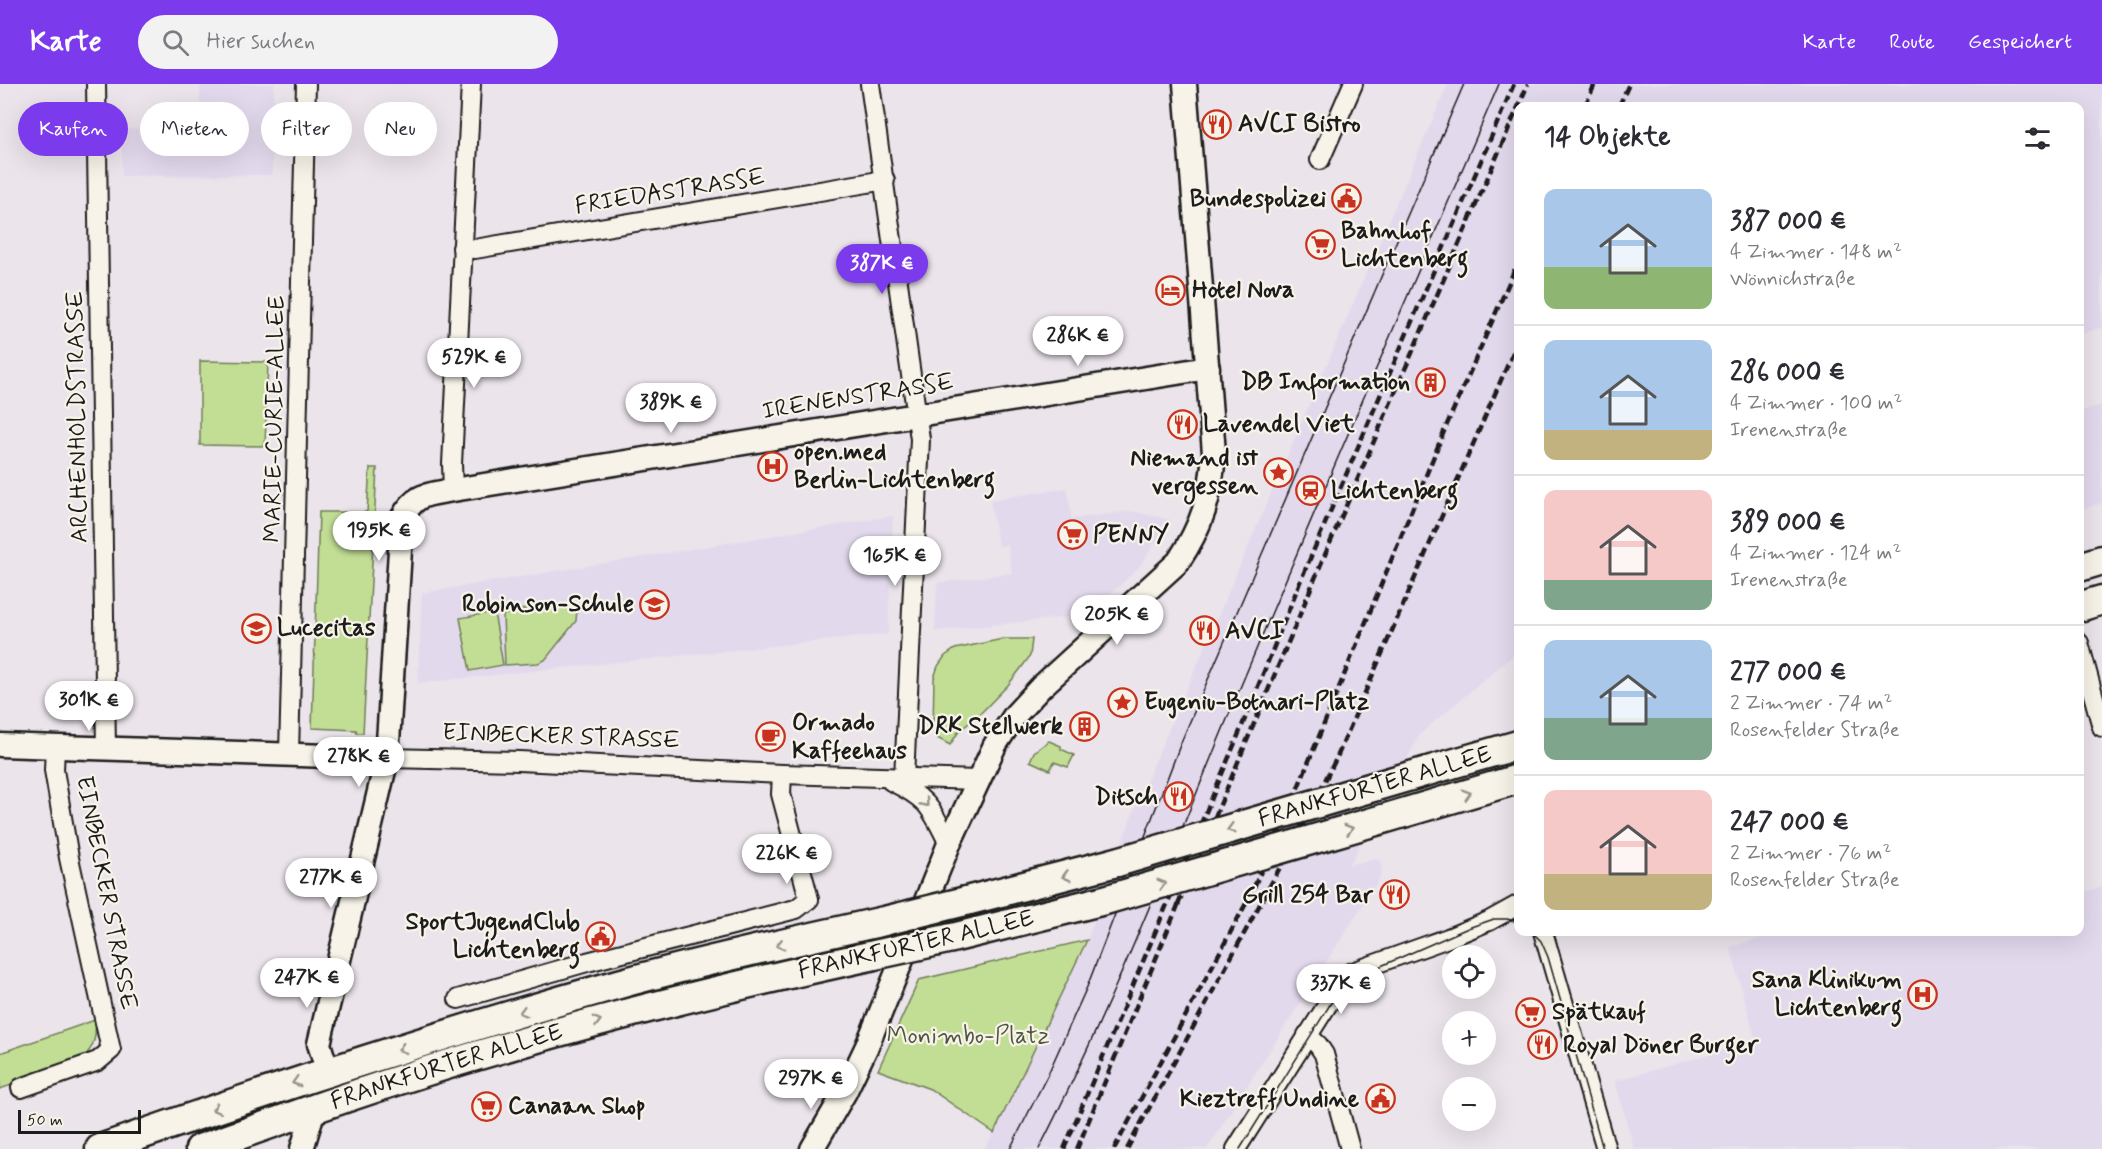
<!DOCTYPE html>
<html lang="de">
<meta charset="utf-8">
<style>
:root{--surface:#fff;--page:#f2f2f3;--text:#2b2b33;--muted:#7c7c81;--line:#e1e1e2;--accent:#7c3aed}
body{margin:0;font-family:Mynerve,sans-serif;background:var(--page);color:var(--text);height:100vh;display:flex;flex-direction:column;font-size:22px;white-space:nowrap}
*{box-sizing:border-box;margin:0}
p{font-size:20px;color:var(--muted)}
.icon{flex:none;width:33px;height:33px;fill:none;stroke:currentColor;stroke-width:2;stroke-linecap:round;stroke-linejoin:round}
.map{position:relative;flex:1;overflow:hidden}
.panel{position:absolute;left:1514px;top:18px;width:570px;height:834px;display:flex;flex-direction:column;background:var(--surface);border-radius:12px;box-shadow:0 6px 24px #0002}
.panel>*{flex:none}
.banner{position:absolute;left:18px;top:18px;width:570px;height:54px;display:flex;gap:12px}
.buttons{position:absolute;left:1442px;top:861px;display:grid;gap:12px}
.buttons a{display:grid;place-items:center;width:54px;height:54px;border-radius:50%;background:var(--surface);box-shadow:0 6px 24px #0002;font-size:30px}
.scale{position:absolute;left:18px;bottom:15px;width:123px;box-sizing:border-box;padding-left:6px;border:3px solid #1c1c1c;border-top:0;font-size:16px;line-height:21px;white-space:nowrap;color:#1c1c1c;-webkit-text-stroke:4px #f7f3e8;paint-order:stroke}
.price{position:absolute;translate:-50% -51px;padding:0 14px;border-radius:21px;background:#fff;color:#222;font-size:20px;line-height:39px;filter:drop-shadow(0 2px 3px #0008)}
.price::after{content:'';position:absolute;left:50%;top:36px;width:18px;height:14px;margin-left:-9px;background:inherit;clip-path:polygon(0 0,100% 0,50% 100%)}
.price.selected{background:var(--accent);color:#fff}
ul{padding:0;list-style:none}
li{display:flex;align-items:center;gap:18px;height:150px;padding:0 30px}
li+li{border-top:2px solid var(--line)}
li span{display:grid;place-items:center;flex:none;width:168px;height:120px;border-radius:12px;color:#555}
li>.icon{margin-inline-start:auto}
span .icon{width:72px;height:72px;fill:#fffc;stroke-width:1}
li b{font-size:26px}
h2{display:flex;justify-content:space-between;align-items:center;height:72px;padding:0 30px;font-size:26px}
.tag{padding:0 21px;border-radius:27px;background:var(--surface);box-shadow:0 6px 24px #0002;font-size:21px;line-height:54px}
.tag.selected{background:var(--accent);color:#fff}
header{display:flex;align-items:center;gap:36px;box-sizing:border-box;height:84px;padding:0 30px;background:var(--accent);color:#fff}
header strong{font-size:28px}
nav{display:flex;gap:33px;margin-inline-start:auto;font-size:21px}
.search{width:420px;height:54px;background:var(--page);display:flex;align-items:center;gap:15px;box-sizing:border-box;padding:0 21px;border-radius:33px;color:var(--muted);font-size:22px}
.map>svg:first-child{display:block}
.built{fill:#e3d9ed}
.green{fill:#c2de95;stroke:#6f7d58;stroke-width:1.5}
.lines{fill:none;stroke-linecap:round;stroke-linejoin:round}
.minor-casing{stroke:#1c1c1c;stroke-width:22}
.tertiary-casing{stroke:#1c1c1c;stroke-width:27}
.primary-casing{stroke:#1c1c1c;stroke-width:33}
.minor{stroke:#f7f3e8;stroke-width:18}
.tertiary{stroke:#f7f3e8;stroke-width:22}
.primary{stroke:#f7f3e8;stroke-width:28}
.tram{stroke:#1c1c1c;stroke-width:1.5}
.rail{stroke:#1c1c1c;stroke-width:4.5;stroke-dasharray:9 4.5;stroke-linecap:butt}
.primary-bridge-casing{stroke:#1c1c1c;stroke-width:33;stroke-linecap:butt}
.primary-bridge{stroke:#f7f3e8;stroke-width:28}
.oneway{stroke:#94928c}
.labels{text-anchor:middle;dominant-baseline:central;stroke-width:4.5;stroke-linejoin:round;paint-order:stroke}
.poi-label{font-size:24px;font-weight:bold;fill:#1c1c1c;stroke:#f7f3e8;text-anchor:start}
.street-label{font-size:24px;fill:#1c1c1c;stroke:#f7f3e8}
.park-label{font-size:24px;fill:#4e5640;stroke:#f7f3e8}
</style>
<header>
<strong>Karte</strong>
<div class="search"><svg class="icon" aria-label="search" viewBox="0 0 24 24"><circle cx="10" cy="10" r="6"/><path d="M15 15l6 6"/></svg>Hier suchen</div>
<nav><a>Karte</a><a>Route</a><a>Gespeichert</a></nav>
</header>
<div class="map">
<svg width="2102" height="1065" viewBox="0 0 2102 1065">
<rect width="100%" height="100%" fill="#ebe4eb"/>
<filter id="ink" filterUnits="userSpaceOnUse"><feTurbulence type="fractalNoise" baseFrequency=".0167" numOctaves="2"/><feDisplacementMap in="SourceGraphic" scale="12" xChannelSelector="R" yChannelSelector="G"/><feConvolveMatrix kernelMatrix="1 2 1 2 8 2 1 2 1" color-interpolation-filters="sRGB"/></filter>
<g filter="url(#ink)">
<!-- built -->
<g class="built">
<polygon points="200,0 274,0 272,91 122,92 122,45 200,43"/>
<polygon points="1448,0 2102,0 2102,243 2079,251 2079,22 1518,22 1518,567 1421,649 1349,781 1375,775 1379,776 1382,783 1380,794 1207,1065 984,1065 994,1049 1087,857 1132,731"/>
<polygon points="2102,321 2102,419 2079,426 2079,328"/>
<polygon points="1067,404 1072,435 1131,427 1171,436 1139,483 1088,531 935,547 937,499 1012,489 1008,461 998,462 990,416"/>
<polygon points="893,432 888,550 418,599 422,509"/>
<polygon points="2102,803 2102,1065 1634,1065 1615,997 1756,957 1730,863 1773,851 1773,848 2079,848 2079,809"/>
</g>
<!-- green -->
<g class="green">
<polygon points="200,277 268,278 265,362 200,361"/>
<polygon points="370,384 377,384 363,649 357,649 356,646 312,644 319,428 367,428"/>
<polygon points="543,523 577,525 576,537 545,576 538,579 505,581 503,531 528,524"/>
<polygon points="494,528 503,581 470,587 460,534"/>
<polygon points="1003,555 1032,555 1030,572 1022,583 1008,601 978,632 959,647 950,661 937,654 933,646 934,594 938,582 945,572 955,565"/>
<polygon points="1049,657 1061,662 1061,665 1074,671 1068,683 1054,678 1050,686 1030,677 1034,668"/>
<polygon points="1087,856 994,1049 930,1005 878,986 919,896"/>
<path d="M95 936C97 955 93 968 76 979L0 1005V969Z"/>
</g>
<g class="lines">
<defs>
<g id="minor">
<polyline points="96,0 106,665"/>
<polyline points="870,0 920,355 904,694"/>
<polyline points="1320,76 1353,0"/>
<polyline points="462,164 475,165 885,96"/>
<polyline points="453,406 452,380 471,0"/>
<polyline points="2079,559 2102,643"/>
<polyline points="289,670 306,0"/>
<polyline points="387,674 519,677 782,690 978,696"/>
<path d="M891 697C929 715 931 724 949 760"/>
<polyline points="1543,848 1606,1065"/>
<polyline points="458,915 587,878 796,825 809,815 781,710 782,690"/>
<polyline points="1307,951 1318,961 1324,970 1350,1065"/>
<polyline points="21,1004 98,977 111,966 69,774 54,686 55,663"/>
<polyline points="1236,1065 1347,890 1448,854 1489,837 1518,821"/>
</g>
<g id="tertiary">
<polyline points="0,661 387,674"/>
<path d="M328 988 319 960 387 674 402 434C416 409 426 411 453 406L1208 284"/>
<polyline points="302,1065 314,1025"/>
<path d="M812 1065 845 1008 867 962 949 760 995 661 1015 631 1041 603 1178 478C1202 442 1211 413 1214 369L1185 0"/>
</g>
<g id="primary">
<polyline points="2079,483 2102,476"/>
<polyline points="2079,523 2102,516"/>
<polyline points="1448,681 1518,661"/>
<polyline points="1383,735 1518,695"/>
<polyline points="966,817 1117,778"/>
<polyline points="952,854 1105,816"/>
<path d="M100 1065C271 1005 444 949 619 900 706 876 795 857 884 837"/>
<path id="s1" d="M200 1065C298 1030 396 995 496 966 620 929 745 899 870 872"/>
</g>
</defs>
<!-- minor casing -->
<use href="#minor" class="minor-casing"/>
<!-- tertiary casing -->
<use href="#tertiary" class="tertiary-casing"/>
<!-- primary casing -->
<use href="#primary" class="primary-casing"/>
<!-- minor -->
<use href="#minor" class="minor"/>
<!-- tertiary -->
<use href="#tertiary" class="tertiary"/>
<!-- primary -->
<use href="#primary" class="primary"/>
<!-- tram -->
<g class="tram">
<polyline points="1532,848 1541,857 1548,873 1603,1065"/>
<polyline points="1010,1065 1048,990 1087,903 1182,656 1464,0"/>
<path d="M1039 1065C1113 920 1172 767 1235 616 1321 410 1411 205 1499 0"/>
<polyline points="1240,1065 1336,911 1348,898 1358,892 1468,844 1494,835 1507,835 1518,838"/>
</g>
<!-- rail -->
<g class="rail">
<polyline points="1585,22 1595,0"/>
<polyline points="1619,22 1629,0"/>
<polyline points="1178,821 1321,480 1528,0"/>
<polyline points="1064,1065 1240,647 1300,498 1514,0"/>
<polyline points="1077,1065 1181,814"/>
<polyline points="1114,1065 1250,812 1297,706 1445,345 1518,178"/>
<polyline points="1127,1065 1290,765 1337,673 1518,257"/>
</g>
<defs>
<g id="primary-bridge">
<polyline points="1117,778 1448,681"/>
<polyline points="1105,816 1383,735"/>
<polyline points="884,837 966,817"/>
<polyline points="870,872 952,854"/>
</g>
</defs>
<!-- primary-bridge casing -->
<use href="#primary-bridge" class="primary-bridge-casing"/>
<!-- primary-bridge -->
<use href="#primary-bridge" class="primary-bridge"/>
</g>
<!-- one-way arrows -->
<defs><path id="oneway-chevron" d="M-2-3.5L2.5 0L-2 3.5" fill="none" stroke-width="1.6" stroke-linecap="round" stroke-linejoin="round" transform="scale(1.5)"/></defs>
<g class="oneway">
<use href="#oneway-chevron" transform="translate(1467 710) rotate(-16)"/>
<use href="#oneway-chevron" transform="translate(925 719) rotate(49)"/>
<use href="#oneway-chevron" transform="translate(1231 745) rotate(164)"/>
<use href="#oneway-chevron" transform="translate(1349 745) rotate(-16)"/>
<use href="#oneway-chevron" transform="translate(1066 792) rotate(165)"/>
<use href="#oneway-chevron" transform="translate(1162 800) rotate(-16)"/>
<use href="#oneway-chevron" transform="translate(780 861) rotate(167)"/>
<use href="#oneway-chevron" transform="translate(523 928) rotate(164)"/>
<use href="#oneway-chevron" transform="translate(597 937) rotate(-15)"/>
<use href="#oneway-chevron" transform="translate(402 965) rotate(162)"/>
<use href="#oneway-chevron" transform="translate(296 998) rotate(163)"/>
<use href="#oneway-chevron" transform="translate(216 1025) rotate(161)"/>
</g>
</g>
<!-- icons -->
<defs>
<symbol id="restaurant-ring" viewBox="-11 -11 22 22"><circle r="9.5" fill="#f7f3e8" stroke="#c8321e" stroke-width="1.5"/><path d="M-5-6h1v4h1v-4h1v4h1v-4h1v5L-1.5 .5V6h-2V.5L-5-1ZM5-6V6H3V1.5H1.5Q1.5-4 5-6Z" fill="#c8321e"/></symbol>
<symbol id="civic-ring" viewBox="-11 -11 22 22"><circle r="9.5" fill="#f7f3e8" stroke="#c8321e" stroke-width="1.5"/><path d="M-.6-6.5H3V-4.5H.6V-3L4-1V1h2V6H-6V1h2V-1L-.6-3ZM-1.2 2.5V6h2.4V2.5Z" fill="#c8321e"/></symbol>
<symbol id="supermarket-ring" viewBox="-11 -11 22 22"><circle r="9.5" fill="#f7f3e8" stroke="#c8321e" stroke-width="1.5"/><path d="M-6-5.5h2.5l.6 2H6L4.5 2H-2.5L-4.4-4H-6ZM-1.5 3.2a1.3 1.3 0 1 0 .1 0ZM3 3.2a1.3 1.3 0 1 0 .1 0Z" fill="#c8321e"/></symbol>
<symbol id="hotel-ring" viewBox="-11 -11 22 22"><circle r="9.5" fill="#f7f3e8" stroke="#c8321e" stroke-width="1.5"/><path d="M-6-4.5h1.5V1H6V5H4.5V3h-9V5H-6ZM-4 0a1.8 1.8 0 1 1 3.6 0ZM.5 0V-2.5h3Q6-2.5 6 0Z" fill="#c8321e"/></symbol>
<symbol id="building-ring" viewBox="-11 -11 22 22"><circle r="9.5" fill="#f7f3e8" stroke="#c8321e" stroke-width="1.5"/><path d="M-4-6H4V6H1V3H-1V6H-4ZM-2.5-4.3h1.7v1.8h-1.7ZM.8-4.3h1.7v1.8H.8ZM-2.5-1h1.7V.8h-1.7ZM.8-1h1.7V.8H.8Z" fill="#c8321e"/></symbol>
<symbol id="hospital-ring" viewBox="-11 -11 22 22"><circle r="9.5" fill="#f7f3e8" stroke="#c8321e" stroke-width="1.5"/><path d="M-5-5h3v3.5h4V-5h3V5h-3V1.5h-4V5h-3Z" fill="#c8321e"/></symbol>
<symbol id="sight-ring" viewBox="-11 -11 22 22"><circle r="9.5" fill="#f7f3e8" stroke="#c8321e" stroke-width="1.5"/><path d="M0-6L1.8-2.2L6-1.7L2.9 1.2L3.7 5.4L0 3.3L-3.7 5.4L-2.9 1.2L-6-1.7L-1.8-2.2Z" fill="#c8321e"/></symbol>
<symbol id="station-ring" viewBox="-11 -11 22 22"><circle r="9.5" fill="#f7f3e8" stroke="#c8321e" stroke-width="1.5"/><path d="M-3-6H3Q5-6 5-4V2Q5 4 3 4L4.5 6H3L1.5 4h-3L-3 6H-4.5L-3 4Q-5 4-5 2V-4Q-5-6-3-6ZM-3.5-4v3h7v-3ZM-3.5 1v1.5H-2V1ZM2 1v1.5H3.5V1Z" fill="#c8321e"/></symbol>
<symbol id="school-ring" viewBox="-11 -11 22 22"><circle r="9.5" fill="#f7f3e8" stroke="#c8321e" stroke-width="1.5"/><path d="M0-5L7-2L0 1L-7-2ZM-4 1L0 2.5L4 1V4Q0 6-4 4Z" fill="#c8321e"/></symbol>
<symbol id="cafe-ring" viewBox="-11 -11 22 22"><circle r="9.5" fill="#f7f3e8" stroke="#c8321e" stroke-width="1.5"/><path d="M-5.5-4.5H6V0H3Q3 3.5 0 3.5H-2.5Q-5.5 3.5-5.5 0ZM3-3.2v2h1.7v-2ZM-6 4.5H4V6H-6Z" fill="#c8321e"/></symbol>
</defs>
<g fill-rule="evenodd">
<use href="#restaurant-ring" x="1200" y="24" width="33" height="33"/>
<use href="#civic-ring" x="1330" y="98" width="33" height="33"/>
<use href="#supermarket-ring" x="1304" y="144" width="33" height="33"/>
<use href="#hotel-ring" x="1154" y="190" width="33" height="33"/>
<use href="#building-ring" x="1414" y="282" width="33" height="33"/>
<use href="#restaurant-ring" x="1166" y="324" width="33" height="33"/>
<use href="#hospital-ring" x="756" y="366" width="33" height="33"/>
<use href="#sight-ring" x="1262" y="372" width="33" height="33"/>
<use href="#station-ring" x="1294" y="390" width="33" height="33"/>
<use href="#supermarket-ring" x="1056" y="434" width="33" height="33"/>
<use href="#school-ring" x="638" y="504" width="33" height="33"/>
<use href="#school-ring" x="240" y="528" width="33" height="33"/>
<use href="#restaurant-ring" x="1188" y="530" width="33" height="33"/>
<use href="#sight-ring" x="1106" y="602" width="33" height="33"/>
<use href="#building-ring" x="1068" y="626" width="33" height="33"/>
<use href="#cafe-ring" x="754" y="636" width="33" height="33"/>
<use href="#restaurant-ring" x="1162" y="696" width="33" height="33"/>
<use href="#restaurant-ring" x="1378" y="794" width="33" height="33"/>
<use href="#civic-ring" x="584" y="836" width="33" height="33"/>
<use href="#hospital-ring" x="1906" y="894" width="33" height="33"/>
<use href="#supermarket-ring" x="1514" y="912" width="33" height="33"/>
<use href="#restaurant-ring" x="1526" y="944" width="33" height="33"/>
<use href="#civic-ring" x="1364" y="998" width="33" height="33"/>
<use href="#supermarket-ring" x="470" y="1006" width="33" height="33"/>
</g>
<g class="labels">
<!-- poi labels -->
<g class="poi-label">
<text x="1238" y="40">AVCI Bistro</text>
<text x="1326" y="115" text-anchor="end">Bundespolizei</text>
<text x="1341" y="147">Bahnhof<tspan x="1341" dy="28">Lichtenberg</tspan></text>
<text x="1192" y="206">Hotel Nova</text>
<text x="1410" y="298" text-anchor="end">DB Information</text>
<text x="1203" y="340">Lavendel Viet</text>
<text x="794" y="368">open.med<tspan x="794" dy="28">Berlin-Lichtenberg</tspan></text>
<text x="1258" y="374" text-anchor="end">Niemand ist<tspan x="1258" dy="28">vergessen</tspan></text>
<text x="1331" y="407">Lichtenberg</text>
<text x="1093" y="451">PENNY</text>
<text x="634" y="520" text-anchor="end">Robinson-Schule</text>
<text x="277" y="544">Lucecitas</text>
<text x="1225" y="547">AVCI</text>
<text x="1144" y="618">Eugeniu-Botnari-Platz</text>
<text x="792" y="639">Ormado<tspan x="792" dy="28">Kaffeehaus</tspan></text>
<text x="1063" y="642" text-anchor="end">DRK Stellwerk</text>
<text x="1158" y="713" text-anchor="end">Ditsch</text>
<text x="1373" y="811" text-anchor="end">Grill 254 Bar</text>
<text x="580" y="838" text-anchor="end">SportJugendClub<tspan x="580" dy="28">Lichtenberg</tspan></text>
<text x="1902" y="896" text-anchor="end">Sana Klinikum<tspan x="1902" dy="28">Lichtenberg</tspan></text>
<text x="1552" y="928">Spätkauf</text>
<text x="1563" y="961">Royal Döner Burger</text>
<text x="1359" y="1015" text-anchor="end">Kieztreff Undine</text>
<text x="508" y="1022">Canaan Shop</text>
</g>
<!-- street labels -->
<g class="street-label">
<text transform="translate(670 108) rotate(-9)">FRIEDASTRASSE</text>
<text transform="translate(858 313) rotate(-9)">IRENENSTRASSE</text>
<text transform="translate(78 333) rotate(-91)">ARCHENHOLDSTRASSE</text>
<text transform="translate(275 335) rotate(-89)">MARIE-CURIE-ALLEE</text>
<text transform="translate(561 653) rotate(2)">EINBECKER STRASSE</text>
<text transform="translate(1375 703) rotate(-16)">FRANKFURTER ALLEE</text>
<text transform="translate(106 809) rotate(79)">EINBECKER STRASSE</text>
<text transform="translate(916 861) rotate(-13)">FRANKFURTER ALLEE</text>
<text stroke="none"><textPath href="#s1" startOffset="260">FRANKFURTER ALLEE</textPath></text>
</g>
<!-- park labels -->
<g class="park-label">
<text x="968" y="952">Monimbo-Platz</text>
</g>
</g>
</svg>
<div class="buttons">
<a><svg class="icon" aria-label="locate" viewBox="0 0 24 24"><circle cx="12" cy="12" r="6"/><path d="M12 2v4M12 18v4M2 12h4M18 12h4"/></svg></a>
<a>+</a>
<a>−</a>
</div>
<div class="scale">50 m</div>
<b class="price selected" style="left:882px;top:211px">387K €</b>
<b class="price" style="left:1078px;top:283px">286K €</b>
<b class="price" style="left:474px;top:305px">529K €</b>
<b class="price" style="left:671px;top:350px">389K €</b>
<b class="price" style="left:379px;top:478px">195K €</b>
<b class="price" style="left:895px;top:503px">165K €</b>
<b class="price" style="left:1117px;top:562px">205K €</b>
<b class="price" style="left:89px;top:648px">301K €</b>
<b class="price" style="left:359px;top:704px">278K €</b>
<b class="price" style="left:787px;top:801px">226K €</b>
<b class="price" style="left:331px;top:825px">277K €</b>
<b class="price" style="left:307px;top:925px">247K €</b>
<b class="price" style="left:1341px;top:931px">337K €</b>
<b class="price" style="left:811px;top:1026px">297K €</b>
<div class="banner">
<a class="tag selected">Kaufen</a>
<a class="tag">Mieten</a>
<a class="tag">Filter</a>
<a class="tag">Neu</a>
</div>
<section class="panel">
<h2>14 Objekte<svg class="icon" aria-label="filters" viewBox="0 0 24 24"><path d="M4 7h16M4 17h16"/><circle cx="9" cy="7" r="2"/><circle cx="15" cy="17" r="2"/></svg></h2>
<ul>
<li><span style="background:linear-gradient(#a9c7e8 65%,#8fb573 0)"><svg class="icon" aria-label="home" viewBox="0 0 24 24"><path d="M3 11l9-7 9 7M6 9v11h12V9"/></svg></span><div><b>387 000 €</b><p>4 Zimmer · 148 m²</p><p>Wönnichstraße</p></div></li>
<li><span style="background:linear-gradient(#a9c7e8 75%,#c2b280 0)"><svg class="icon" aria-label="home" viewBox="0 0 24 24"><path d="M3 11l9-7 9 7M6 9v11h12V9"/></svg></span><div><b>286 000 €</b><p>4 Zimmer · 100 m²</p><p>Irenenstraße</p></div></li>
<li><span style="background:linear-gradient(#f6c9c9 75%,#7fa58c 0)"><svg class="icon" aria-label="home" viewBox="0 0 24 24"><path d="M3 11l9-7 9 7M6 9v11h12V9"/></svg></span><div><b>389 000 €</b><p>4 Zimmer · 124 m²</p><p>Irenenstraße</p></div></li>
<li><span style="background:linear-gradient(#a9c7e8 65%,#7fa58c 0)"><svg class="icon" aria-label="home" viewBox="0 0 24 24"><path d="M3 11l9-7 9 7M6 9v11h12V9"/></svg></span><div><b>277 000 €</b><p>2 Zimmer · 74 m²</p><p>Rosenfelder Straße</p></div></li>
<li><span style="background:linear-gradient(#f6c9c9 70%,#c2b280 0)"><svg class="icon" aria-label="home" viewBox="0 0 24 24"><path d="M3 11l9-7 9 7M6 9v11h12V9"/></svg></span><div><b>247 000 €</b><p>2 Zimmer · 76 m²</p><p>Rosenfelder Straße</p></div></li>
</ul>
</section>
</div>
